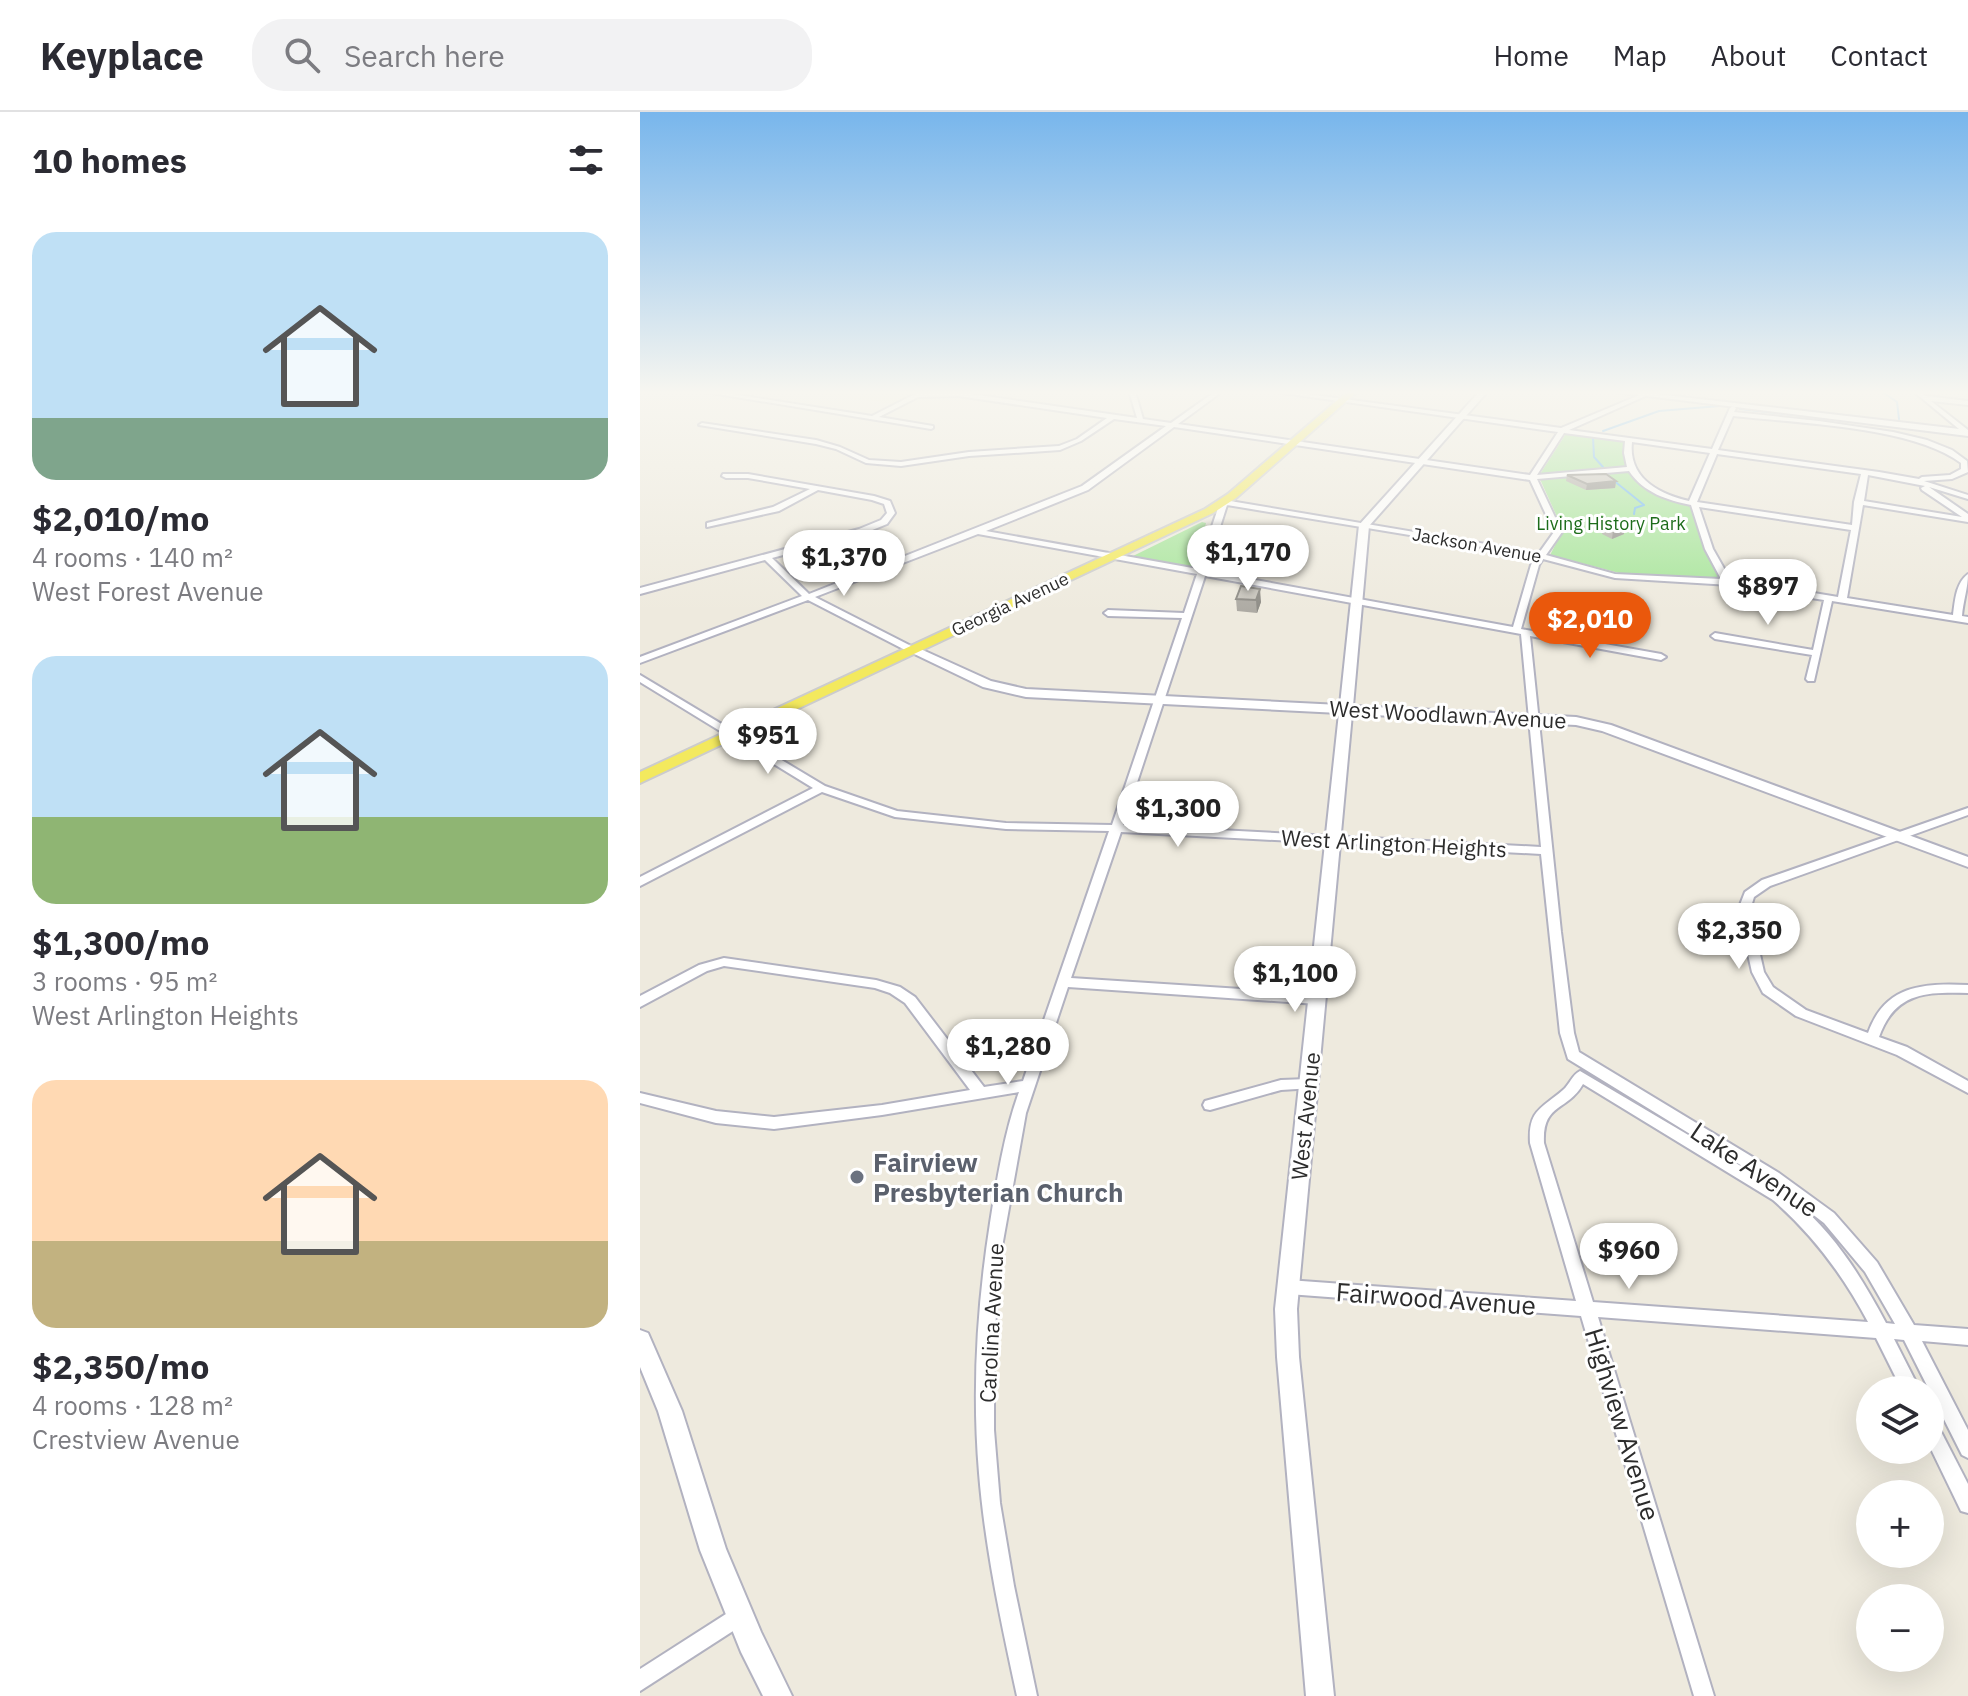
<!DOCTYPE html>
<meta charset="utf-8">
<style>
:root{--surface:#fff;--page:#f2f2f3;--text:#2b2b33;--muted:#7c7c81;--line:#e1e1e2;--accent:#ea580c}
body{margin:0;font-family:"IBM Plex Sans",sans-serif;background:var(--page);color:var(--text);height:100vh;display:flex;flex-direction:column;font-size:30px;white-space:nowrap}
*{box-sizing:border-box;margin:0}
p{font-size:26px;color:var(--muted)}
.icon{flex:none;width:44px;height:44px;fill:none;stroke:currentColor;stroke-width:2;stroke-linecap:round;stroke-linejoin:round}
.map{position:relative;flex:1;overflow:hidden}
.panel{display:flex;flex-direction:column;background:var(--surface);width:640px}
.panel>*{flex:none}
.fabs{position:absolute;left:1216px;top:1264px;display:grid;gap:16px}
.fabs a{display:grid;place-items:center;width:88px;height:88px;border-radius:50%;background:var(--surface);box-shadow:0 8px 32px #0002;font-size:40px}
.price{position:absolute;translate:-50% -68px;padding:0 18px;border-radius:28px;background:#fff;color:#222;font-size:26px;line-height:52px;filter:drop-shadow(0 2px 4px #0008)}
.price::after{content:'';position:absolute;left:50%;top:48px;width:24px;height:18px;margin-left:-12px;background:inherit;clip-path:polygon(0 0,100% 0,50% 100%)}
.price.selected{background:var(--accent);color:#fff}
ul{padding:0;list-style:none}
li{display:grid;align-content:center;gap:16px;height:424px;padding:0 32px}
li span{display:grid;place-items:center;height:248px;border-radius:24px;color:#555}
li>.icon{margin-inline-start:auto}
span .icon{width:144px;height:144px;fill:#fffc;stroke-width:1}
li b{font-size:34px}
h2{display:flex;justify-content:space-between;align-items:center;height:96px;padding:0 32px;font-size:34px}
header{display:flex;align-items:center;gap:48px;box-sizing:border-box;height:112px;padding:0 40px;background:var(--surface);border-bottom:2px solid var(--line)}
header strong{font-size:38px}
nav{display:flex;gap:44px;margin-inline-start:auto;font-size:28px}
.search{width:560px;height:72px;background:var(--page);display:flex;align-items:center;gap:20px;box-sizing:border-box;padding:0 28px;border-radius:32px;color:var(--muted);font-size:30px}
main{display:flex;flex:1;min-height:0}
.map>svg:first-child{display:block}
.education{fill:#efeace}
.green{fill:#a7e59a}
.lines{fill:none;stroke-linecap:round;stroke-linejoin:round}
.stream{stroke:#70b9f1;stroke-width:2}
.street-casing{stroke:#b2b2c0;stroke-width:4}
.secondary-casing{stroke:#b2b2c0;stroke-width:4}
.primary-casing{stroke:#ccc;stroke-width:4}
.street{fill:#fff;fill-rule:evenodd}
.secondary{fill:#fff;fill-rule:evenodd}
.primary{fill:#f3e95e;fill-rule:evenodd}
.wall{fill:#adaaa3}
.shaded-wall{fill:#8d8b85}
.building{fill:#c9c6be;stroke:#8d8b85;stroke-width:2}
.worship-dot{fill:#6b7280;stroke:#fff;stroke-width:3}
.labels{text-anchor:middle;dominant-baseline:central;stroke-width:6;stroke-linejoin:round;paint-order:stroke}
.far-park-label{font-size:18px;fill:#1d6c1a;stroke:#fff}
.far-street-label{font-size:18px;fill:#2c2c2c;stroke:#fff}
.street-label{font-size:22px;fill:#2c2c2c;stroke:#fff}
.near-worship-label{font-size:26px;font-weight:bold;fill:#5b616d;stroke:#fff;text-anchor:start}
.near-street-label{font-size:26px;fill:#2c2c2c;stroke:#fff}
</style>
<header>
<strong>Keyplace</strong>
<div class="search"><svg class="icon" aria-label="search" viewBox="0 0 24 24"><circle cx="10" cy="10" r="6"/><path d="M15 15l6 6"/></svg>Search here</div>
<nav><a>Home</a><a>Map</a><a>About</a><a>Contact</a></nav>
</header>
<main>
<section class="panel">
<h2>10 homes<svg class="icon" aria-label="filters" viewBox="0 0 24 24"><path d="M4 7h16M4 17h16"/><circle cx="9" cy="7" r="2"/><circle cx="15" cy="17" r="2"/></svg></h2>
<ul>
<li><span style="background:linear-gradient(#bfe0f5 75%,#7fa58c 0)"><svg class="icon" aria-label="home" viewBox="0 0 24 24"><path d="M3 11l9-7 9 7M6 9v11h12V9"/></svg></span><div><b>$2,010/mo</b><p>4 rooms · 140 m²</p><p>West Forest Avenue</p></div></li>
<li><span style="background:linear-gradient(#bfe0f5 65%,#8fb573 0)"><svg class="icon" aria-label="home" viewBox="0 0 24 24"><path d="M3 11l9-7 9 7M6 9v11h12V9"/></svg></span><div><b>$1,300/mo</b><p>3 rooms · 95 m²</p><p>West Arlington Heights</p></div></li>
<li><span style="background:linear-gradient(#ffd9b3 65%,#c2b280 0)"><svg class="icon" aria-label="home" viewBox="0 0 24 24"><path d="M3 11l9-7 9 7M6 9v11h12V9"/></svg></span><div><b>$2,350/mo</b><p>4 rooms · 128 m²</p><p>Crestview Avenue</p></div></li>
</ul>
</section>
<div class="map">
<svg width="1328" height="1584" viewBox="0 0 1328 1584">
<rect width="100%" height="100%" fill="#eeeade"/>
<!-- education -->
<polygon class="education" points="159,279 289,279 289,281 270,284 253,292"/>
<!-- green -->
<g class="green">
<polygon points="927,320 987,328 984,342 989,356 900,362"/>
<polygon points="990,360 1007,378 1049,392 1062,428 1083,467 987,463 910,443 923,418 899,365"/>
<polygon points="562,410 566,411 554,455 493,444"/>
</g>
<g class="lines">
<!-- stream -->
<g class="stream">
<polyline points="1241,279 1257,290 1259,307"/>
<polyline points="1100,297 1251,314"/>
<polyline points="963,319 1019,299 1079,294"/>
<polyline points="953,325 954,345 963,355"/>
<polyline points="973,368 1004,393 995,396 994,402"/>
</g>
<defs>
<g id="street">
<path d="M59 279H73L232 304 275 282 318 280 497 306 489 279H495L503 307 531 311 576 279H583L538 312 890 363 918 320 629 279H644L921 316 1009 279H1017L929 318 1072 337 1090 296 1093 294 1096 296 1094 300 1179 309 1253 320 1287 328 1312 338 1327 349 1328 360 1312 367 1284 369 1328 383V387L1289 375 1328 402V410L1223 393 1207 486 1313 503C1315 488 1316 471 1328 462 1328 476 1323 490 1322 504L1328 505V511L1192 489 1174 569H1168L1166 567 1172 543 1075 527 1071 524 1075 521 1173 538 1184 488 1090 473 975 466 903 447 899 453 881 517 1021 542 1026 545 1021 548 890 524 921 820 934 921 939 940 1139 1061 1194 1101 1237 1150 1274 1213 1328 1217V1233L1282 1229 1328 1318V1346L1322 1343 1264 1228 1254 1227 1280 1278H1262L1236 1226 958 1205 1074 1584H1054L941 1204 648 1182 642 1180 640 1175 642 1170 648 1168 936 1189 890 1031C888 998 901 997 923 978 930 972 932 963 940 959L1138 1076 928 947 920 921 901 742 481 720 431 866 677 882 682 884 684 887 682 890 677 892 428 875 386 1001 362 1135 354 1227V1318L360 1391 374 1474 397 1584H377C361 1510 345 1436 339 1361 332 1277 337 1194 350 1111 357 1067 364 1022 379 980L242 1003 134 1017 76 1011 0 991V981L76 999 134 1005 242 993 330 978 265 891 250 881 235 876 84 854 67 859 0 895V884L59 853 84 846 236 868 260 875 275 885 344 975 383 969 469 719 366 717 255 705 182 680 0 774V765L173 676 0 570V563L185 674 257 699 366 711 472 713 542 506 468 504 464 501 468 498 544 501 557 462 338 422 175 485 275 536V540H269L168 488 0 551V545L162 484 125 448 0 482V476L219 417 241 408 247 401 244 392 232 388 178 378 139 399 67 415V411L133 395 170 377 108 366H86L82 364 83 362H108L234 384 250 389 255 401 247 412 225 421 132 446 169 482 442 374 526 314 474 307 441 329 420 338 329 344 261 354 226 351 196 337 176 332 59 313 62 311 176 328 200 335 229 348 261 350 329 340 419 334 437 327 467 306 318 284 278 285 239 305 293 314V316L291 317ZM1093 304C1155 311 1272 314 1321 351V357L1310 363 1282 365 1279 367 1239 360 1078 338ZM534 315 890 368 914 420 899 441 584 388 580 390 558 457 346 419 448 378ZM924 321 985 329 984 341 987 355 897 363ZM992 330 1070 341 1049 389C1019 382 988 366 992 330ZM1077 342 1221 362 1214 390 1212 413 1057 390ZM989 359C1004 381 1027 388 1051 393L1065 437 1081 467 975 462 906 443 922 420 897 367ZM1228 363 1285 374 1281 376 1282 378 1322 405 1224 389ZM587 393 885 442 896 445 891 453 873 515 566 459ZM1059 395 1211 418 1198 485 1090 467 1073 437ZM565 464 881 522 901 735 483 713ZM943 972 1133 1088C1173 1123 1203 1163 1228 1210L953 1190 904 1031C902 991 927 1000 943 972ZM1155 1089 1184 1111 1225 1160 1255 1212 1246 1211C1222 1166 1195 1122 1155 1089Z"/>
<polygon points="1273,279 1280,279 1286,284 1328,289 1328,293 1291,289 1328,318 1328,323 1325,322"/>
<path d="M1328 696V703L1130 774 1114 785 1110 798 1124 860 1133 875 1166 898 1228 921C1245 873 1283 871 1328 873V881C1286 880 1255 880 1239 925L1267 935 1328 969V981L1257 943 1156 904 1123 881 1112 860 1098 798 1105 780 1122 768Z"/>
<polygon points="668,967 673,968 675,972 673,976 641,978 570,998 565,997 563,993 565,989 641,968"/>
<polygon points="1290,1307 1296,1310 1328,1372 1328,1401 1321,1399 1290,1335"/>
<polygon points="100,1493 107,1496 110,1503 107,1510 0,1579 0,1557"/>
</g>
<g id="secondary">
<polygon points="840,279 848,279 729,414 713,594 936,605 971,613 1328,745 1328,755 962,619 936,613 712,602 657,1197 659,1245 694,1584 666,1584 637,1245 635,1197 699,601 386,585 343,575 266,538 268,535 276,535 351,569 386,577 700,593 719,413"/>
<polygon points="967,279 990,279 1328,318 1328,324"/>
<polygon points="0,1218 8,1221 42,1299 86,1437 121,1520 152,1584 123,1584 101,1540 60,1438 18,1299 0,1255"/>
</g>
<polygon id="primary" points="708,279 718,279 596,386 573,401 0,671 0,660 565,397 588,382"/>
</defs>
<!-- street casing -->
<use href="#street" class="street-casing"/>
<!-- secondary casing -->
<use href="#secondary" class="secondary-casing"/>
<!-- primary casing -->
<use href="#primary" class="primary-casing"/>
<!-- street -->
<use href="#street" class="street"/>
<!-- secondary -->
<use href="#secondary" class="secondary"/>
<!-- primary -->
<use href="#primary" class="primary"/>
</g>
<!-- wall -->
<g class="wall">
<polygon points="679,279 695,279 692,282 679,281"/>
<polygon points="927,363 976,369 975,376 946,378 926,369"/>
<polygon points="963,414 984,422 972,427 962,422"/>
<polygon points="601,474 621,490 617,501 597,499 596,487"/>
</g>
<!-- shaded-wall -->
<g class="shaded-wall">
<polygon points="976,369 975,376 946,378 947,372"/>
<polygon points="985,414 984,422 972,427 973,419"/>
<polygon points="620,477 621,490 617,501 616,488"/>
</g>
<!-- building -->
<g class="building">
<polygon points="966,362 976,369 947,372 927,363"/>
<polygon points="975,410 985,414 973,419 963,414"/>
<polygon points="601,474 620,477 616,488 596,487"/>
</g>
<!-- sky -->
<linearGradient id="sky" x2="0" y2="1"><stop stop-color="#78b6ec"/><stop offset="0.56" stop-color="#f7f6f0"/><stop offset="1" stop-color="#f7f6f0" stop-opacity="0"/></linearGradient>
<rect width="1328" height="501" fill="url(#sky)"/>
<!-- markers -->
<circle class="worship-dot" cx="217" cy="1065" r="8"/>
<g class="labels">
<!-- far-park labels -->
<g class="far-park-label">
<text x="971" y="411">Living History Park</text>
</g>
<!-- far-street labels -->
<g class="far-street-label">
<text transform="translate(837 433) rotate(10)">Jackson Avenue</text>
<text transform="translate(370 492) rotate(-25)">Georgia Avenue</text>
</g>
<!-- street labels -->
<g class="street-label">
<text transform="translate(808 602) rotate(3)">West Woodlawn Avenue</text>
<text transform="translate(754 731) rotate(3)">West Arlington Heights</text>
<text transform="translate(665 1004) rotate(-84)">West Avenue</text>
<text transform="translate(351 1211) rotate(-87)">Carolina Avenue</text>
</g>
<!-- near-worship labels -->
<g class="near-worship-label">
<text x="233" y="1050">Fairview<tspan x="233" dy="30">Presbyterian Church</tspan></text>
</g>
<!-- near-street labels -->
<g class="near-street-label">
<text transform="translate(1115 1057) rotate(34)">Lake Avenue</text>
<text transform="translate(796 1186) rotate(4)">Fairwood Avenue</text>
<text transform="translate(983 1312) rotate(73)">Highview Avenue</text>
</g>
</g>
</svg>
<div class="fabs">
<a><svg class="icon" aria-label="layers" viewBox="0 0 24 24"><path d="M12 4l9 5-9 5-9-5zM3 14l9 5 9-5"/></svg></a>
<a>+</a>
<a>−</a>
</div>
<b class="price" style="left:608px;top:481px">$1,170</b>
<b class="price" style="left:204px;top:486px">$1,370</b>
<b class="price" style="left:1128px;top:515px">$897</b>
<b class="price selected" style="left:950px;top:548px">$2,010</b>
<b class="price" style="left:128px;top:664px">$951</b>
<b class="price" style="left:538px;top:737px">$1,300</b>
<b class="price" style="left:1099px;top:859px">$2,350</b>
<b class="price" style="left:655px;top:902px">$1,100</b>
<b class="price" style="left:368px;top:975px">$1,280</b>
<b class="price" style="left:989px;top:1179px">$960</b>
</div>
</main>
